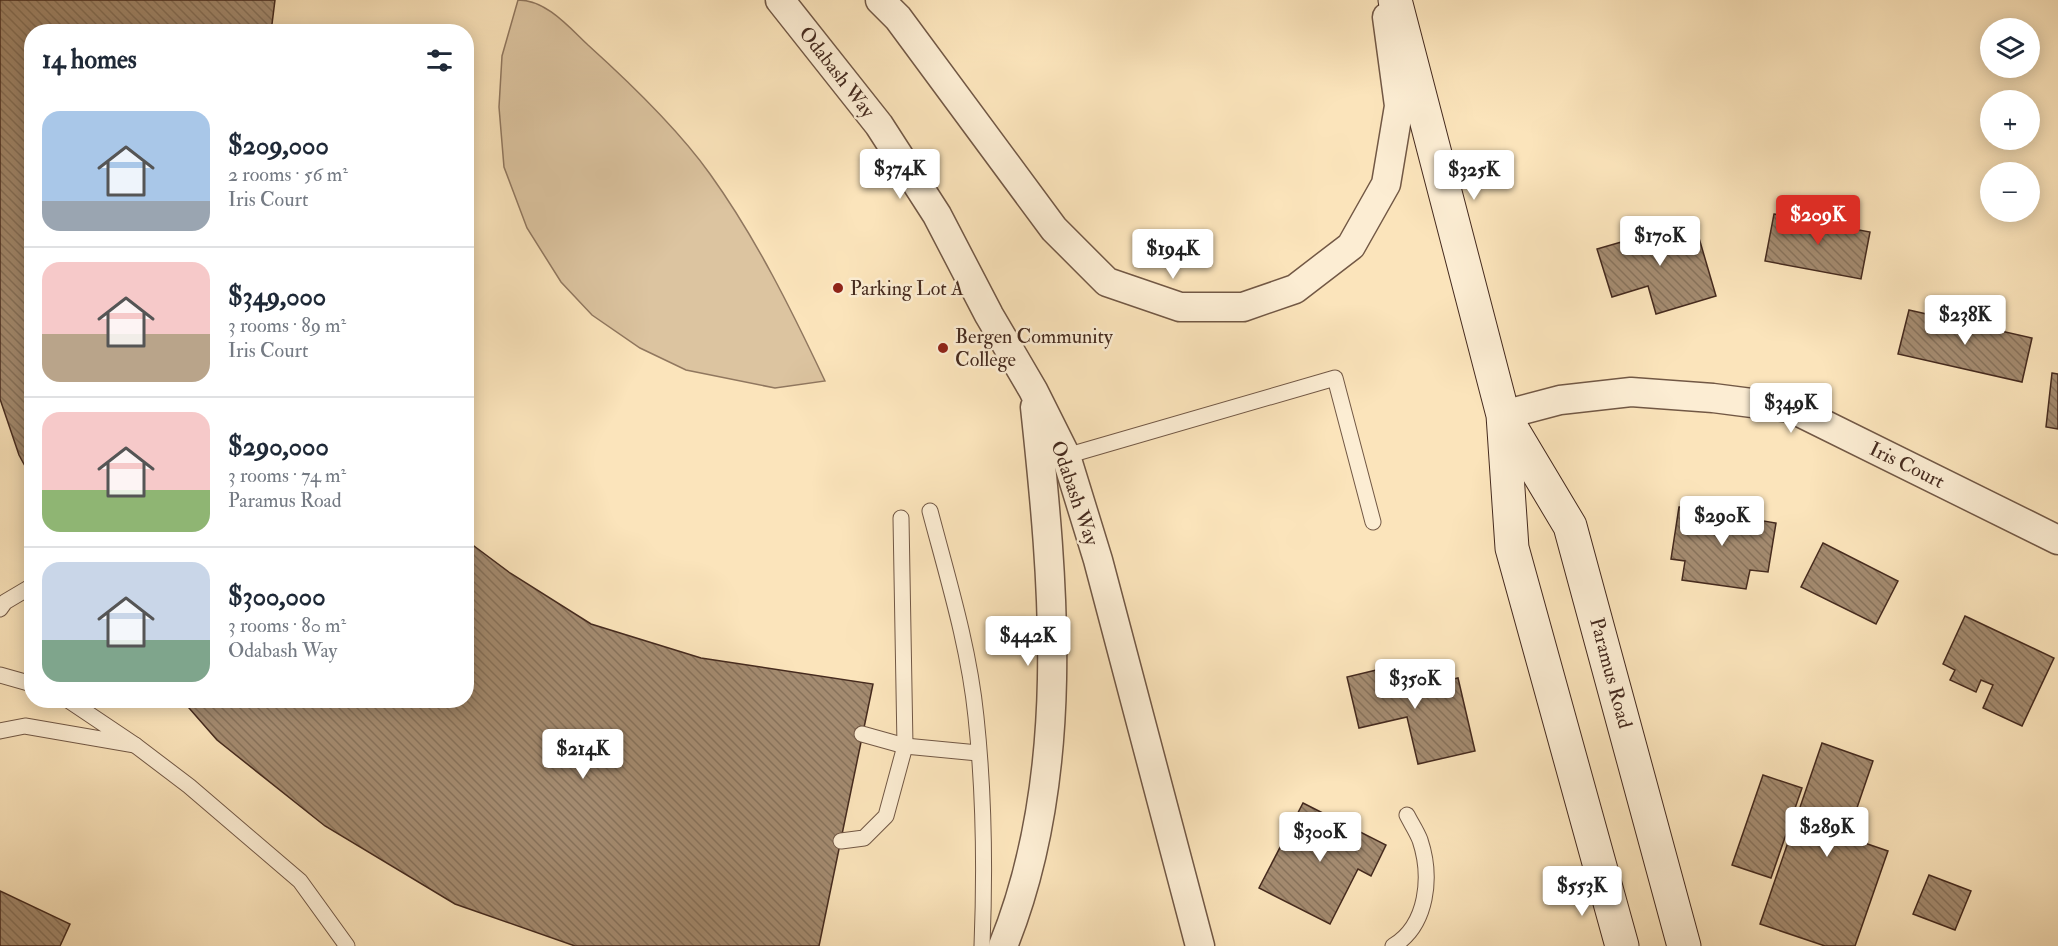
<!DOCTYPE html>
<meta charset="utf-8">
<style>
:root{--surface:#fff;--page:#f6f6f7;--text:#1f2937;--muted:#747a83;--line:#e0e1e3;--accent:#d93025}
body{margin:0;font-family:"IM FELL Double Pica",serif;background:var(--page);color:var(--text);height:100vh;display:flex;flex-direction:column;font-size:22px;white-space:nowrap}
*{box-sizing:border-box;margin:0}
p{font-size:20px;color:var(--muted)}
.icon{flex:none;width:33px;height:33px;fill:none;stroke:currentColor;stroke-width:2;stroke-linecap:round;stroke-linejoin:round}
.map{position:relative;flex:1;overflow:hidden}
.sheet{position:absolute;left:24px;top:24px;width:450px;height:684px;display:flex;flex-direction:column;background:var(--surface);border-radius:24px;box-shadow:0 3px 15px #0003}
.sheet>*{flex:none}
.fabs{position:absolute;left:1980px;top:18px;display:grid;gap:12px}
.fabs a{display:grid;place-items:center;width:60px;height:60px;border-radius:50%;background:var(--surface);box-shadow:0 3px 15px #0003;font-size:30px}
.price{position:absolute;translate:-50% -51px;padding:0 14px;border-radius:6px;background:#fff;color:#222;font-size:20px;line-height:39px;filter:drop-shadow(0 2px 3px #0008)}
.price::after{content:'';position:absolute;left:50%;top:36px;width:18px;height:14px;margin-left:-9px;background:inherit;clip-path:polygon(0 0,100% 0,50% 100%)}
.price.current{background:var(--accent);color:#fff}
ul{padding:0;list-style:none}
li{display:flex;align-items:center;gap:18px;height:150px;padding:0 18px}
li+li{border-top:2px solid var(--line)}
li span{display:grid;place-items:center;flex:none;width:168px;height:120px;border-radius:18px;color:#555}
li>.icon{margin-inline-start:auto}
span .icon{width:72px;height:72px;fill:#fffc;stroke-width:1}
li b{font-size:26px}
h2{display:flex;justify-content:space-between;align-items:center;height:72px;padding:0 18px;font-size:26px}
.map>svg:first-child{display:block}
.green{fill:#dcc4a0;stroke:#90775f;stroke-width:1.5}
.building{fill:url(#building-back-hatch);stroke:#452a1e;stroke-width:1.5}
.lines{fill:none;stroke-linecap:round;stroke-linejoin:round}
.lane-casing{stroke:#725845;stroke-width:17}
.street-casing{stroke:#725845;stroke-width:31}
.secondary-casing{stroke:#452a1e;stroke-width:35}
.lane{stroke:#fcedd3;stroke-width:15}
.street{stroke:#fcedd3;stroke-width:28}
.secondary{stroke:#fcedd3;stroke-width:33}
.poi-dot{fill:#8f2418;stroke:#fcedd3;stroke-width:2}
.labels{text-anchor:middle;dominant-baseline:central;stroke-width:5;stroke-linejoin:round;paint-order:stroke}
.street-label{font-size:20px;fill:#452a1e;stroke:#fcedd3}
.poi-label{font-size:20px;fill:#452a1e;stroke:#fcedd3;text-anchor:start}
</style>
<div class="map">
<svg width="2058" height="946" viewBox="0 0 2058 946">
<defs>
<pattern id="building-back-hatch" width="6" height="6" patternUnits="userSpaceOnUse" patternTransform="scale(1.5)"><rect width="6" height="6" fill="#a48b70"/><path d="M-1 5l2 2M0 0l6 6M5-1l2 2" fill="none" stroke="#87725b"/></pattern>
</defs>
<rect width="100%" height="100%" fill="#fbe4bb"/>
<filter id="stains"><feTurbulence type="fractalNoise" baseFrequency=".00333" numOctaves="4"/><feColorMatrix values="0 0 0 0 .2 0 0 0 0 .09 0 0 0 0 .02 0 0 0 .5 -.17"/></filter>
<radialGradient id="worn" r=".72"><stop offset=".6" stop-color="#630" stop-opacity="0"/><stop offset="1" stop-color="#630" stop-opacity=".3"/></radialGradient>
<!-- green -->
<path class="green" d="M518 0C546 0 568 26 588 45 629 82 678 129 710 174 756 238 791 309 825 381L775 388 686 370 640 348 592 315 561 282 527 228 504 167 499 107 502 56Z"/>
<!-- building -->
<g class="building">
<polygon points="0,0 275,0 271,32 32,32 32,479 19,455 0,399"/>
<polygon points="1774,214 1870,232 1861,279 1765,261"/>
<polygon points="1694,221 1716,296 1656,314 1648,286 1612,297 1597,249"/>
<polygon points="1909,310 2032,338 2022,382 1898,354"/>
<polygon points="2052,373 2058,374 2058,429 2046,427"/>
<polygon points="1679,507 1776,523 1768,572 1750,570 1746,589 1682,580 1685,561 1671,559"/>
<polygon points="466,540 510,573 591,624 701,658 873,684 819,946 575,946 455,904 325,826 217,740 182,700 466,700"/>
<polygon points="1823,543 1898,581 1876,624 1801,587"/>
<polygon points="1965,616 2054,658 2022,726 1983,708 1993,685 1981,680 1976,692 1950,680 1955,670 1943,664"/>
<polygon points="1414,661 1420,687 1458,678 1475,751 1418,764 1407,717 1359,728 1347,677"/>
<polygon points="1822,743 1873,761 1847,837 1888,851 1855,946 1825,946 1760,924"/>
<polygon points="1763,775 1802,788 1771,878 1732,865"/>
<polygon points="1303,803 1386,845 1371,876 1358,869 1330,924 1259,888"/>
<polygon points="1929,875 1971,891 1955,930 1913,914"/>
<polygon points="0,891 70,924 60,946 0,946"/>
</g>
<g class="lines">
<defs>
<g id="lane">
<polyline points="1066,456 1335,378 1373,522"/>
<path d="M930 511C948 579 969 647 976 717 984 792 985 871 982 946"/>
<polyline points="0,609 5,602 32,586"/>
<polyline points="0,675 32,684"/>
<polyline points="0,731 25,726 135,745 68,700"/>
<polyline points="862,734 905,746 978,753"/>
<polyline points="135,745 189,786 300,881 347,946"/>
<polyline points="841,841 864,838 886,816 905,746 901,518"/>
<path d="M1393 946C1428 925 1432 876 1420 840 1417 832 1411 823 1407 815"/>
</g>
<g id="street">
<polyline points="780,0 879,125 937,215 989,315 1033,390 1066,456 1098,560 1200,946"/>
<polyline points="880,0 898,18 1054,229 1107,282 1180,307 1243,307 1295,289 1351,246 1386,184 1399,106 1387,17"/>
<polyline points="1503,415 1560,400 1631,392 1713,398 1791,408 2058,540"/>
<path d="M1003 946C1072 776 1054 584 1035 407"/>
</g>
<g id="secondary">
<polyline points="1395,0 1503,415 1512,548 1622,946"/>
<polyline points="1506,419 1570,526 1684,946"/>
</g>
</defs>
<!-- lane casing -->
<use href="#lane" class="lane-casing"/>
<!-- street casing -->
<use href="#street" class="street-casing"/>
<!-- secondary casing -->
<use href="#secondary" class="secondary-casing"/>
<!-- lane -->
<use href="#lane" class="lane"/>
<!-- street -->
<use href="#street" class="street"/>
<!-- secondary -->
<use href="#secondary" class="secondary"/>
</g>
<!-- markers -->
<g class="poi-dot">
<circle cx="838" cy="288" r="6"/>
<circle cx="943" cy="348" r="6"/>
</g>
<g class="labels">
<!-- street labels -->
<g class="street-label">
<text transform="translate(837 72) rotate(52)">Odabash Way</text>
<text transform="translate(1907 465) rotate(26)">Iris Court</text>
<text transform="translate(1075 493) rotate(71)">Odabash Way</text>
<text transform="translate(1611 673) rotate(75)">Paramus Road</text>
</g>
<!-- poi labels -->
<g class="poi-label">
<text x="850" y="288">Parking Lot A</text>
<text x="955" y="336">Bergen Community<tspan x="955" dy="23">College</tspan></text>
</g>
</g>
<rect width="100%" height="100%" filter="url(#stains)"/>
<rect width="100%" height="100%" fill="url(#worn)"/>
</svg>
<div class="fabs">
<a><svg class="icon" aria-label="layers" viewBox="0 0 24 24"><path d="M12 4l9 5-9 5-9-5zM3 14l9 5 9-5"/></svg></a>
<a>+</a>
<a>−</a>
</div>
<b class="price" style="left:900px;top:200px">$374K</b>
<b class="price" style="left:1474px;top:201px">$325K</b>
<b class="price current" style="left:1818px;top:246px">$209K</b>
<b class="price" style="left:1660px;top:267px">$170K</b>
<b class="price" style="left:1173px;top:280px">$194K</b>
<b class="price" style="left:1965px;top:346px">$238K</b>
<b class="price" style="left:1791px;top:434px">$349K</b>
<b class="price" style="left:1722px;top:547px">$290K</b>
<b class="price" style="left:1028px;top:667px">$442K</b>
<b class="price" style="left:1415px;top:710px">$350K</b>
<b class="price" style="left:583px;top:780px">$214K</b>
<b class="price" style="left:1827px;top:858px">$289K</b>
<b class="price" style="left:1320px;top:863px">$300K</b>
<b class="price" style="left:1582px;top:917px">$553K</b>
<section class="sheet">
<h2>14 homes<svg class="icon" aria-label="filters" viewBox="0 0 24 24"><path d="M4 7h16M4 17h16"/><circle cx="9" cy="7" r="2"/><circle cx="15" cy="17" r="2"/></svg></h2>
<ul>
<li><span style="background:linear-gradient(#a9c7e8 75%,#9aa5b1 0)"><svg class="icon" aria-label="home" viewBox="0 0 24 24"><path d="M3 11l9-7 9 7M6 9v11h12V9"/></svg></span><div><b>$209,000</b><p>2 rooms · 56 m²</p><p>Iris Court</p></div></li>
<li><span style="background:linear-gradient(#f6c9c9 60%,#b9a48a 0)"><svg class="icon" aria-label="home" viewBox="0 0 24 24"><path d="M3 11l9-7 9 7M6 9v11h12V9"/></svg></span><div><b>$349,000</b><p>3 rooms · 89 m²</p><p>Iris Court</p></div></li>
<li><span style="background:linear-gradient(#f6c9c9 65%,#8fb573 0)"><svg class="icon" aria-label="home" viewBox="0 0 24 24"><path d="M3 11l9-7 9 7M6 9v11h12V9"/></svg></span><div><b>$290,000</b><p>3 rooms · 74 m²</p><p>Paramus Road</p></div></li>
<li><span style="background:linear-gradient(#c9d6e8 65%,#7fa58c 0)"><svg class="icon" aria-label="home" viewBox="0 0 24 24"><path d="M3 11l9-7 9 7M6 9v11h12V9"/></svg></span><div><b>$300,000</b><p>3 rooms · 80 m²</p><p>Odabash Way</p></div></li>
</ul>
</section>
</div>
